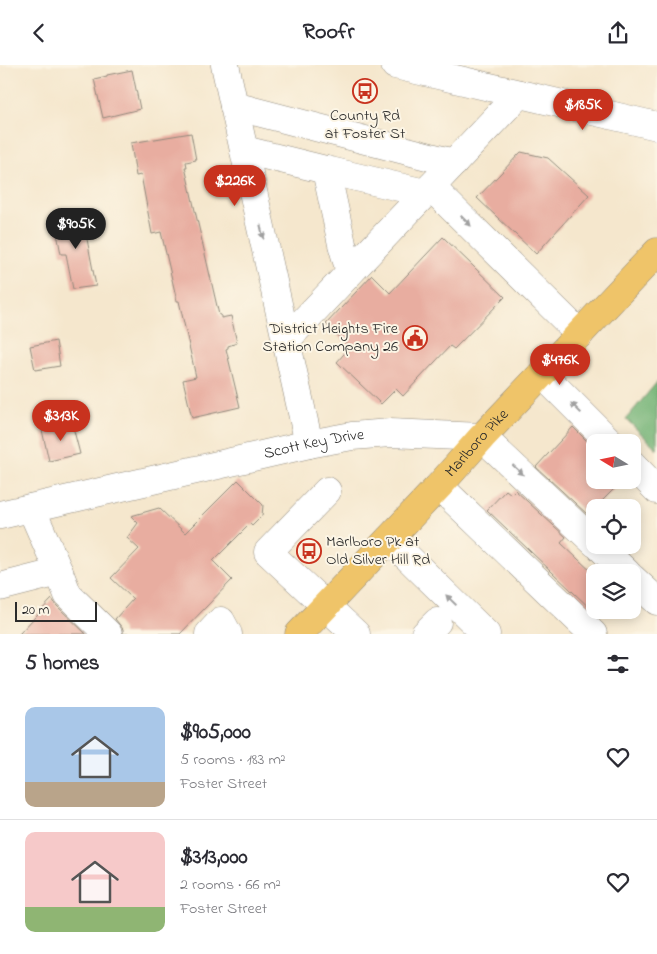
<!DOCTYPE html>
<meta charset="utf-8">
<style>
:root{--surface:#fff;--page:#f7f7f7;--text:#2b2b33;--muted:#7c7c81;--line:#e1e1e2;--accent:#c8321e}
body{margin:0;font-family:"Indie Flower",sans-serif;background:var(--page);color:var(--text);height:100vh;display:flex;flex-direction:column;font-size:19px;white-space:nowrap}
*{box-sizing:border-box;margin:0}
p{font-size:16px;color:var(--muted)}
.icon{flex:none;width:28px;height:28px;fill:none;stroke:currentColor;stroke-width:2;stroke-linecap:round;stroke-linejoin:round}
.map{position:relative;height:569px;overflow:hidden}
.panel{display:flex;flex-direction:column;background:var(--surface);flex:1}
.panel>*{flex:none}
.needle{width:32px;rotate:280deg}
.tools{position:absolute;left:586px;top:369px;display:grid;gap:10px}
.tools a{display:grid;place-items:center;width:55px;height:55px;border-radius:10px;background:var(--surface);box-shadow:0 2px 12px #0003;font-size:25px}
.scale{position:absolute;left:15px;bottom:12px;width:82px;box-sizing:border-box;padding-left:5px;border:2px solid #2b2b2b;border-top:0;font-size:14px;line-height:18px;white-space:nowrap;color:#2b2b2b;-webkit-text-stroke:4px #fcf5e5;paint-order:stroke}
.price{position:absolute;translate:-50% -42px;padding:0 11px;border-radius:18px;background:var(--accent);color:#fff;font-size:16px;line-height:32px;filter:drop-shadow(0 1px 2px #0008)}
.price::after{content:'';position:absolute;left:50%;top:30px;width:15px;height:11px;margin-left:-8px;background:inherit;clip-path:polygon(0 0,100% 0,50% 100%)}
.price.on{background:#222;color:#fff}
ul{padding:0;list-style:none}
li{display:flex;align-items:center;gap:15px;height:125px;padding:0 25px}
li+li{border-top:1px solid var(--line)}
li span{display:grid;place-items:center;flex:none;width:140px;height:100px;border-radius:10px;color:#555}
li>.icon{margin-inline-start:auto}
span .icon{width:60px;height:60px;fill:#fffc;stroke-width:1}
li b{font-size:21px}
h2{display:flex;justify-content:space-between;align-items:center;height:60px;padding:0 25px;font-size:21px}
header{display:flex;justify-content:space-between;align-items:center;height:65px;padding:0 25px;background:var(--surface);font-size:22px;font-weight:700}
.map>svg:first-child{display:block}
.forest{fill:#72b275;stroke:#4e6e50}
.building{fill:#e8ada0}
.lines{fill:none;stroke-linecap:round;stroke-linejoin:round}
.minor-casing{stroke:#90897c;stroke-width:29}
.major-casing{stroke:#90897c;stroke-width:29}
.minor{stroke:#fff;stroke-width:28}
.major{stroke:#efc469;stroke-width:28}
.oneway{fill:#a0a0a0}
.labels{text-anchor:middle;dominant-baseline:central;stroke-width:4;stroke-linejoin:round;paint-order:stroke}
.poi-label{font-size:16px;fill:#2b2b2b;stroke:#fcf5e5}
.street-label{font-size:16px;fill:#2b2b2b;stroke:#fcf5e5}
</style>
<header><svg class="icon" aria-label="back" viewBox="0 0 24 24"><path d="M15 5l-7 7 7 7"/></svg>Roofr<svg class="icon" aria-label="share" viewBox="0 0 24 24"><path d="M12 15V3M7 8l5-5 5 5M5 13v7h14v-7"/></svg></header>
<div class="map">
<svg width="657" height="569" viewBox="0 0 657 569">
<rect width="100%" height="100%" fill="#fcf5e5"/>
<filter id="ink" filterUnits="userSpaceOnUse"><feTurbulence type="fractalNoise" baseFrequency=".02" numOctaves="2"/><feDisplacementMap in="SourceGraphic" scale="10" xChannelSelector="R" yChannelSelector="G"/><feConvolveMatrix kernelMatrix="1 2 1 2 8 2 1 2 1" color-interpolation-filters="sRGB"/></filter>
<filter id="wash" filterUnits="userSpaceOnUse"><feTurbulence type="fractalNoise" baseFrequency=".0096" numOctaves="4" result="noise"/><feDisplacementMap in="SourceGraphic" scale="20" xChannelSelector="R" yChannelSelector="G"/><feGaussianBlur stdDeviation="1.12" result="paint"/><feColorMatrix in="noise" values="0 0 0 0 0 0 0 0 0 0 0 0 0 0 0 0 0 1.4 0 .05"/><feComposite in="paint" operator="in"/></filter>
<g filter="url(#wash)">
<rect width="100%" height="100%" fill="#f5e7cd"/>
<!-- forest -->
<polygon class="forest" points="657,317 657,384 626,354"/>
<g id="blocks">
<!-- building -->
<g class="building">
<polygon points="132,5 140,44 103,53 94,14 107,11 107,10"/>
<polygon points="191,68 196,95 186,97 187,102 185,102 219,250 221,250 221,253 231,251 237,278 228,281 228,283 226,284 240,342 192,353 183,315 196,312 179,236 177,236 161,167 152,169 141,110 136,111 131,78"/>
<polygon points="521,87 548,93 589,130 536,189 477,133"/>
<polygon points="82,148 96,221 73,224 66,189 61,189 54,153"/>
<polygon points="443,172 505,232 454,284 450,281 403,331 396,324 381,339 337,297 350,282 326,259 372,210 390,228"/>
<polygon points="56,276 60,301 35,305 30,281"/>
<polygon points="72,358 80,389 49,396 42,365"/>
<polygon points="573,362 595,384 595,415 623,415 588,450 536,402"/>
<polygon points="238,415 263,440 262,451 252,461 250,459 213,496 232,515 180,569 123,569 123,564 115,554 133,534 111,513 139,484 127,473 138,458 131,451 159,443 185,468"/>
<polygon points="506,425 511,429 515,425 566,472 561,478 595,510 595,548 487,445"/>
<polygon points="52,534 57,541 86,569 19,569"/>
</g>
</g>
</g>
<g filter="url(#ink)">
<use href="#blocks" fill-opacity="0" stroke="#90897c" stroke-width="1"/>
<g class="lines">
<defs>
<g id="minor">
<polyline points="225,0 309,379"/>
<polyline points="395,0 657,61"/>
<polyline points="234,41 454,98"/>
<polyline points="244,85 326,105 342,179 350,207"/>
<polyline points="326,105 425,128"/>
<polyline points="431,122 580,269"/>
<polyline points="286,275 519,29"/>
<polyline points="542,309 611,378"/>
<polyline points="632,399 657,425"/>
<polyline points="439,421 593,569"/>
<polyline points="327,426 268,487 356,569"/>
<path id="s1" d="M0 450 309 379 352 371 390 368 482 372 595 478"/>
<polyline points="389,474 486,569"/>
<polyline points="598,480 627,508"/>
<polyline points="59,507 68,530 108,569"/>
<polyline points="632,513 657,536"/>
<polyline points="0,522 59,507 31,443"/>
<polyline points="209,569 221,556 228,569"/>
<polyline points="425,569 437,557"/>
</g>
<g id="major">
<path id="s2" d="M299 569 439 421 482 372 657 187"/>
</g>
</defs>
<!-- minor casing -->
<use href="#minor" class="minor-casing"/>
<!-- major casing -->
<use href="#major" class="major-casing"/>
<!-- minor -->
<use href="#minor" class="minor"/>
<!-- major -->
<use href="#major" class="major"/>
</g>
<!-- one-way arrows -->
<defs><path id="oneway-solid" d="M-6-.8H1V-3.2L6.5 0L1 3.2V.8H-6Z" transform="scale(1.25)"/></defs>
<g class="oneway">
<use href="#oneway-solid" transform="translate(466 156) rotate(45)"/>
<use href="#oneway-solid" transform="translate(262 167) rotate(77)"/>
<use href="#oneway-solid" transform="translate(576 343) rotate(-135)"/>
<use href="#oneway-solid" transform="translate(518 405) rotate(43)"/>
<use href="#oneway-solid" transform="translate(451 535) rotate(-136)"/>
</g>
</g>
<!-- icons -->
<defs>
<symbol id="bus-ring" viewBox="-11 -11 22 22"><circle r="9.5" fill="#fcf5e5" stroke="#c8321e" stroke-width="1.5"/><path d="M-5-6H5V4H4V6H2V4H-2V6H-4V4H-5ZM-3.5-4V0h7V-4ZM-3.5 1.2v1.5H-2V1.2ZM2 1.2v1.5H3.5V1.2Z" fill="#c8321e"/></symbol>
<symbol id="civic-ring" viewBox="-11 -11 22 22"><circle r="9.5" fill="#fcf5e5" stroke="#c8321e" stroke-width="1.5"/><path d="M-.6-6.5H3V-4.5H.6V-3L4-1V1h2V6H-6V1h2V-1L-.6-3ZM-1.2 2.5V6h2.4V2.5Z" fill="#c8321e"/></symbol>
</defs>
<g fill-rule="evenodd">
<use href="#bus-ring" x="351" y="12" width="28" height="28"/>
<use href="#civic-ring" x="401" y="259" width="28" height="28"/>
<use href="#bus-ring" x="295" y="472" width="28" height="28"/>
</g>
<g class="labels">
<!-- poi labels -->
<g class="poi-label">
<text x="365" y="51">County Rd<tspan x="365" dy="18">at Foster St</tspan></text>
<text x="398" y="264" text-anchor="end">District Heights Fire<tspan x="398" dy="18">Station Company 26</tspan></text>
<text x="326" y="477" text-anchor="start">Marlboro Pk at<tspan x="326" dy="18">Old Silver Hill Rd</tspan></text>
</g>
<!-- street labels -->
<g class="street-label">
<text stroke="none"><textPath href="#s2" startOffset="261">Marlboro Pike</textPath></text>
<text stroke="none"><textPath href="#s1" startOffset="322">Scott Key Drive</textPath></text>
</g>
</g>
</svg>
<div class="tools">
<a><svg class="needle" viewBox="-14 -14 28 28"><path d="M0-13l5 13h-10z" fill="#e53935"/><path d="M0 13l5-13h-10z" fill="#7c7c81"/></svg></a>
<a><svg class="icon" aria-label="locate" viewBox="0 0 24 24"><circle cx="12" cy="12" r="6"/><path d="M12 2v4M12 18v4M2 12h4M18 12h4"/></svg></a>
<a><svg class="icon" aria-label="layers" viewBox="0 0 24 24"><path d="M12 4l9 5-9 5-9-5zM3 14l9 5 9-5"/></svg></a>
</div>
<div class="scale">20 m</div>
<b class="price" style="left:583px;top:66px">$185K</b>
<b class="price" style="left:235px;top:142px">$226K</b>
<b class="price on" style="left:76px;top:185px">$905K</b>
<b class="price" style="left:560px;top:321px">$476K</b>
<b class="price" style="left:61px;top:377px">$313K</b>
</div>
<section class="panel">
<h2>5 homes<svg class="icon" aria-label="filters" viewBox="0 0 24 24"><path d="M4 7h16M4 17h16"/><circle cx="9" cy="7" r="2"/><circle cx="15" cy="17" r="2"/></svg></h2>
<ul>
<li><span style="background:linear-gradient(#a9c7e8 75%,#b9a48a 0)"><svg class="icon" aria-label="home" viewBox="0 0 24 24"><path d="M3 11l9-7 9 7M6 9v11h12V9"/></svg></span><div><b>$905,000</b><p>5 rooms · 183 m²</p><p>Foster Street</p></div><svg class="icon" aria-label="heart" viewBox="0 0 24 24"><path d="M12 20l-8-8c-3-5 5-10 8-4 3-6 11-1 8 4z"/></svg></li>
<li><span style="background:linear-gradient(#f6c9c9 75%,#8fb573 0)"><svg class="icon" aria-label="home" viewBox="0 0 24 24"><path d="M3 11l9-7 9 7M6 9v11h12V9"/></svg></span><div><b>$313,000</b><p>2 rooms · 66 m²</p><p>Foster Street</p></div><svg class="icon" aria-label="heart" viewBox="0 0 24 24"><path d="M12 20l-8-8c-3-5 5-10 8-4 3-6 11-1 8 4z"/></svg></li>
</ul>
</section>
